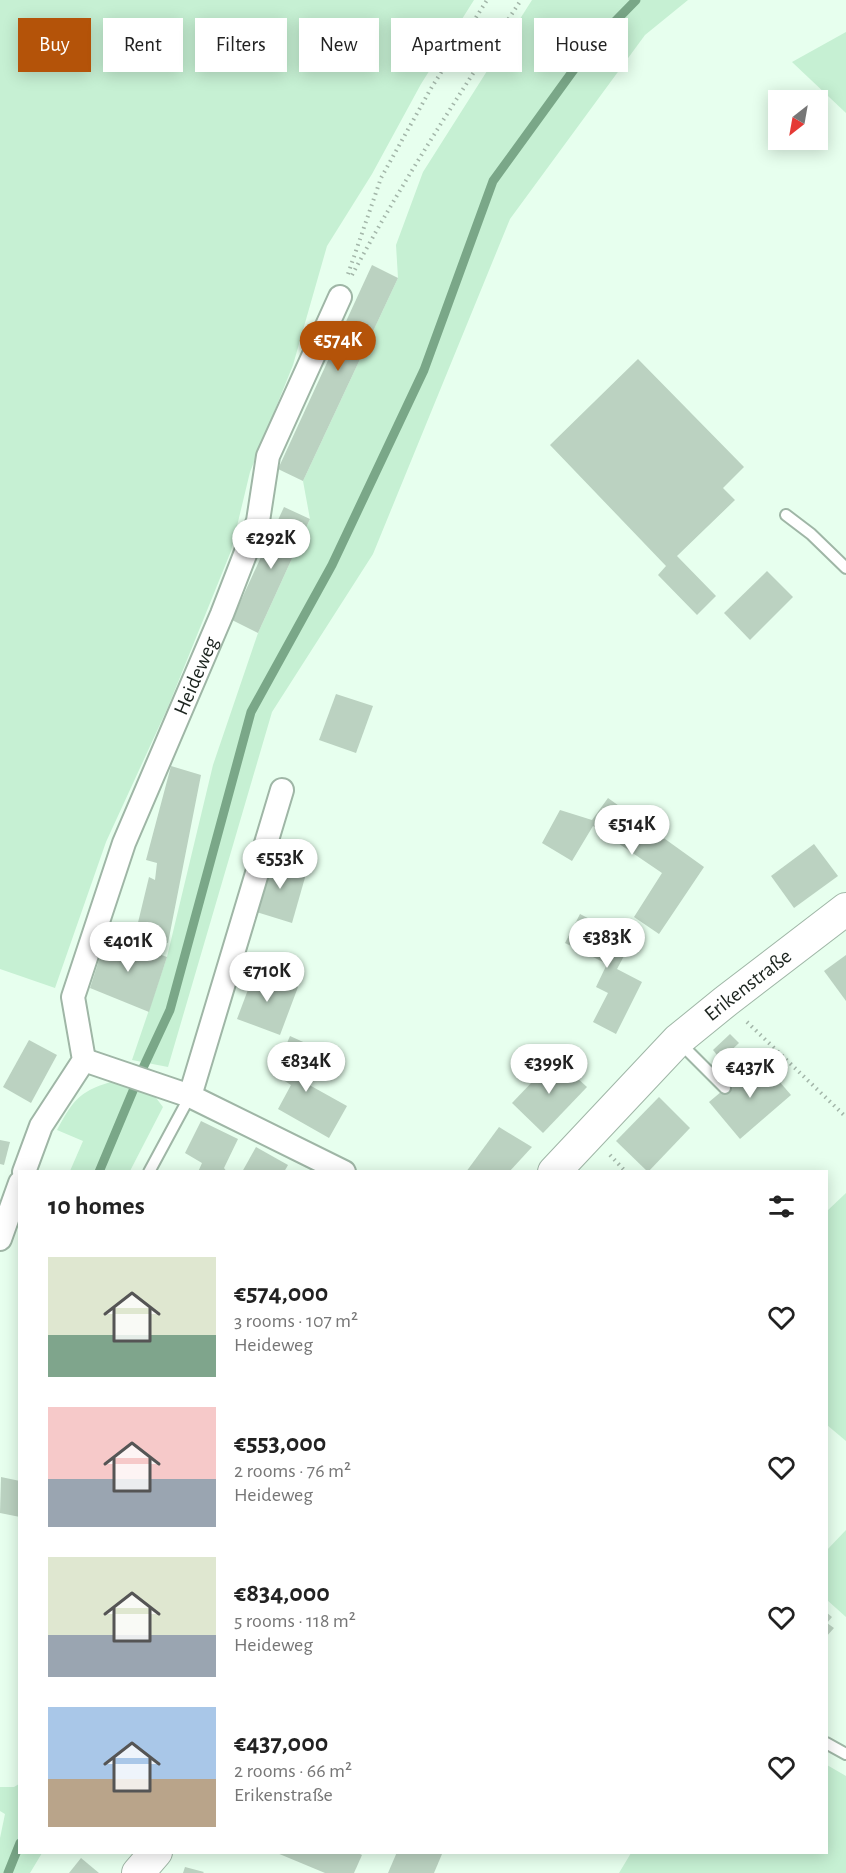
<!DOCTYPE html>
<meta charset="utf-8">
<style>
:root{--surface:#fff;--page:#f2f2f2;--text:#222;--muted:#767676;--accent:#b45309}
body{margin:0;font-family:"Alegreya Sans",sans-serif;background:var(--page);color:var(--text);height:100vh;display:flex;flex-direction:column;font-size:22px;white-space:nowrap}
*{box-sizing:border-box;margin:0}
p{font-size:20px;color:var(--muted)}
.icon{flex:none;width:33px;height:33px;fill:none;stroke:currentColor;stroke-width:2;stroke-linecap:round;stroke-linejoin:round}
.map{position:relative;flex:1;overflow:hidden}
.sheet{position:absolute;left:18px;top:1170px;width:810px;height:684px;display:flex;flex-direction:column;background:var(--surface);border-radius:0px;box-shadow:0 3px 15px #0003}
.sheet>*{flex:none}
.top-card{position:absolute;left:18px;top:18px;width:810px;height:54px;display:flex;gap:12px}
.needle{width:39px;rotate:211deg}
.tools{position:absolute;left:768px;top:90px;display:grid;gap:12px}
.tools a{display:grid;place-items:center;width:60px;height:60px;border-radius:0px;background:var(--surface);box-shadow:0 3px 15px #0003;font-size:30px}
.price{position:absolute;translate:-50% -51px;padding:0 14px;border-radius:21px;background:#fff;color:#222;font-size:20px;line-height:39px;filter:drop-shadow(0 2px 3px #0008)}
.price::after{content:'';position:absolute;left:50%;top:36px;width:18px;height:14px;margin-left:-9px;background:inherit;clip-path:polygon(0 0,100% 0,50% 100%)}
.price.on{background:var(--accent);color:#fff}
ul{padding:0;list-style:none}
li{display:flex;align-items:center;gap:18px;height:150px;padding:0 30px}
li span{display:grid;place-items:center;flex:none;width:168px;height:120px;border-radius:0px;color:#555}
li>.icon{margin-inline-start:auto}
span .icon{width:72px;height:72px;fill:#fffc;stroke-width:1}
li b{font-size:26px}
h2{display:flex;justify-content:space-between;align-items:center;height:72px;padding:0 30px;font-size:26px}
.chip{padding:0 21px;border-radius:0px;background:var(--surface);box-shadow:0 3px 15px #0003;font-size:21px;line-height:54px}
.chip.on{background:var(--accent);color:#fff}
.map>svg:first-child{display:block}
.green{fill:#c6f0d3}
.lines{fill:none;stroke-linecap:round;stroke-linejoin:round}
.stream{stroke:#7aa788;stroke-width:9}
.building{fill:#bbd2c1}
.lane-casing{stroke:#9fb6a6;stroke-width:14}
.street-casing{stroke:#9fb6a6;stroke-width:26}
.secondary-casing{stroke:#9fb6a6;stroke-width:34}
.path{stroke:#a3b6a9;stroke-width:4;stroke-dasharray:1.5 4.5;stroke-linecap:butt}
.lane{stroke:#fff;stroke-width:10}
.street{stroke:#fff;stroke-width:22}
.secondary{stroke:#fff;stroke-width:32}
.labels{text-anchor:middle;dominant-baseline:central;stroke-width:4.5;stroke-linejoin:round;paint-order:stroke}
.street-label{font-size:21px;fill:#1c241f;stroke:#fff}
</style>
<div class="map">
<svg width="846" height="1873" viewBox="0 0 846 1873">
<rect width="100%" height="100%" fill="#e7ffee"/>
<!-- green -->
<g class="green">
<polygon points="0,0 474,0 421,84 372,174 327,246 293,365 250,472 231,551 168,707 106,842 55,988 0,969"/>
<polygon points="532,0 688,0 645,35 510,219 373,554 272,712 168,1067 132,1060 167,957 213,765 258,633 310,519 303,481 398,278 396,245 423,172"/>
<polygon points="846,32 846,113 792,62"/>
<path d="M117 1080 153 1094 163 1107 130 1171H70L83 1141 57 1130C75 1097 80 1091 117 1080Z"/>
<polygon points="846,1193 846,1441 827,1425 826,1212"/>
<polygon points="846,1530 846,1617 827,1600 826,1551"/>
<polygon points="827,1765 846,1776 846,1873 619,1873 631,1853 826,1852"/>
<polygon points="19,1784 20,1852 42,1853 30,1873 0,1873 0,1838 5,1814 0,1811 0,1787 14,1787"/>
</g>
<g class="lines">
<!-- stream -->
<g class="stream">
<polyline points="142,1070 170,1010 251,712 332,565 424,370 493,181 591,46 636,0"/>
<polyline points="99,1172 135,1086"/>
<polyline points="8,1873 20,1843"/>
</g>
</g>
<!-- building -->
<g class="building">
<polygon points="372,265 398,278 303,481 278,469"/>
<polygon points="638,359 744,467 723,488 735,500 677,556 716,596 697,615 658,575 666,566 550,445"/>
<polygon points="284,507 310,519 258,633 232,620"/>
<polygon points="767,571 793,597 750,640 724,613"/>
<polygon points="336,694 373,706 356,753 319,740"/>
<polygon points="171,766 201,775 168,943 135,935 149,877 155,880 157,863 146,860"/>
<polygon points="608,798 704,867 659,934 634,917 662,873 593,826 572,861 542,843 560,810 592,820"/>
<polygon points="814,844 838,876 794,908 771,876"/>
<polygon points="266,860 308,867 292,923 253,911"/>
<polygon points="580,914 632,941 617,969 642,982 616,1034 593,1022 608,993 596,987 607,964 565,943"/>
<polygon points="107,935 167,957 149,1012 90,988"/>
<polygon points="846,955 846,1001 824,971"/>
<polygon points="255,971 298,987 280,1035 237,1019"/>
<polygon points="730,1034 739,1043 721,1060 713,1050"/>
<polygon points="290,1036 312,1046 295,1077 347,1106 329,1138 278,1109 291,1085 274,1074"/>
<polygon points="29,1040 57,1055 31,1103 3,1087"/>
<polygon points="555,1058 587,1087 543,1133 512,1103"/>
<polygon points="760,1059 791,1095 740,1139 709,1102"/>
<polygon points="659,1097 690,1128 648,1172 616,1141"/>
<polygon points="201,1121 238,1139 224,1168 227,1172 198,1172 202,1163 185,1153"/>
<polygon points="499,1127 532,1147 509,1172 466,1172"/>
<polygon points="0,1140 10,1142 4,1165 0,1164"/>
<polygon points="256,1147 288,1165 284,1172 242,1172"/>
<polygon points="1,1477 20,1481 20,1517 0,1513"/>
<polygon points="826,1612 832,1617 827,1623 834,1628 826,1637"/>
<polygon points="356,1852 362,1855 354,1873 325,1873 277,1853"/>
<polygon points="397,1852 439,1852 442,1854 434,1873 388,1873"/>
<polygon points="81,1858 99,1873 69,1873"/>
<polygon points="185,1867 204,1872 203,1873 183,1873"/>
</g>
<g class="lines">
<defs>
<g id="lane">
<polyline points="786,515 811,534 846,568"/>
<polyline points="679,1042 725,1088"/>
<polyline points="149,1172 190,1096"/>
<polyline points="826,1743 846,1754"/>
</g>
<g id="street">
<polyline points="84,1060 190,1096 344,1172"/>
<polyline points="190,1096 282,790"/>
<path id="s1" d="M24 1172 41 1126 84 1060 73 997 124 843 222 614 258 521 268 456 340 297"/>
<polyline points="0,1239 20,1183"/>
</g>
<g id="secondary">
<path id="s2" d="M554 1172 678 1040 726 1001 846 909"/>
<polyline points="138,1873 156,1852"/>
</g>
</defs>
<!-- lane casing -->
<use href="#lane" class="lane-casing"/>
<!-- street casing -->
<use href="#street" class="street-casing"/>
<!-- secondary casing -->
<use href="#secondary" class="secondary-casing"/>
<!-- path -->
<g class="path">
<polyline points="348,274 381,178 430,90 487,0"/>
<path d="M352 275C403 180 462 90 521 0"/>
<polyline points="747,1022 846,1117"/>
<polyline points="610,1155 626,1172"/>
</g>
<!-- lane -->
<use href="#lane" class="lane"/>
<!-- street -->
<use href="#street" class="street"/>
<!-- secondary -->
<use href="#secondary" class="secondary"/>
</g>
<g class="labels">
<!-- street labels -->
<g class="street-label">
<text stroke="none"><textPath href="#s1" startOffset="536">Heideweg</textPath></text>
<text stroke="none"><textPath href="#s2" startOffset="270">Erikenstraße</textPath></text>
</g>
</g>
</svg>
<div class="tools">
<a><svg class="needle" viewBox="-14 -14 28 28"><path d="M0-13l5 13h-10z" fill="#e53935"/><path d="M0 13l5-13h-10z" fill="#767676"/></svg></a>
</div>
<b class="price on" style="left:338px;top:372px">€574K</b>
<b class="price" style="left:271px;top:570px">€292K</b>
<b class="price" style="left:632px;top:856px">€514K</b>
<b class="price" style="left:280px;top:890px">€553K</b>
<b class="price" style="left:607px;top:969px">€383K</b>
<b class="price" style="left:128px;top:973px">€401K</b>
<b class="price" style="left:267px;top:1003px">€710K</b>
<b class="price" style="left:306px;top:1093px">€834K</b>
<b class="price" style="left:549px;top:1095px">€399K</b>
<b class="price" style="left:750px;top:1099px">€437K</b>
<div class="top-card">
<a class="chip on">Buy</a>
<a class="chip">Rent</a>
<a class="chip">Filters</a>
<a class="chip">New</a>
<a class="chip">Apartment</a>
<a class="chip">House</a>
</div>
<section class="sheet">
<h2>10 homes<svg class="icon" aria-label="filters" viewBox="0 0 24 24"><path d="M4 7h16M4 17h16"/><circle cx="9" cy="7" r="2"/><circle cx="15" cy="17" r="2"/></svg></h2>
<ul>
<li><span style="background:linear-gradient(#dfe7d0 65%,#7fa58c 0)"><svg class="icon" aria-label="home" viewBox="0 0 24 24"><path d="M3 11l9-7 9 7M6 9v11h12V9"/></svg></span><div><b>€574,000</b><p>3 rooms · 107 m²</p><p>Heideweg</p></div><svg class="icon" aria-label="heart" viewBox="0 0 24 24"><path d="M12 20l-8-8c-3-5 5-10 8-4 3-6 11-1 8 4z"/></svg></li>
<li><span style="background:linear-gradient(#f6c9c9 60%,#9aa5b1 0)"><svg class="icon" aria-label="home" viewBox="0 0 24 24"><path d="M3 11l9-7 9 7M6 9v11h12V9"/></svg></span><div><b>€553,000</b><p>2 rooms · 76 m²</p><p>Heideweg</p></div><svg class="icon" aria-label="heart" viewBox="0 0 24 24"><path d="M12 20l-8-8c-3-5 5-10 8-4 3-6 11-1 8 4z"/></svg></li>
<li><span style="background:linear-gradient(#dfe7d0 65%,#9aa5b1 0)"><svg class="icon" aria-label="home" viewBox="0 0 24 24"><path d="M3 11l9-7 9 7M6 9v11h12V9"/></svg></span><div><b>€834,000</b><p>5 rooms · 118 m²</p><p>Heideweg</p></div><svg class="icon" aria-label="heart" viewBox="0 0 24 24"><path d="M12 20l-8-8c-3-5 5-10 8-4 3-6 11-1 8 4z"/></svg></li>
<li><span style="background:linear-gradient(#a9c7e8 60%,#b9a48a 0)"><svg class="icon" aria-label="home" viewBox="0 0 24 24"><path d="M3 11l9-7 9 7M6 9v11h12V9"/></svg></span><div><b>€437,000</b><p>2 rooms · 66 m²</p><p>Erikenstraße</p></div><svg class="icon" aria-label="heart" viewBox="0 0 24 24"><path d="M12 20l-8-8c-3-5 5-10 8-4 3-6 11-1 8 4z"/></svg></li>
</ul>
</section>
</div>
